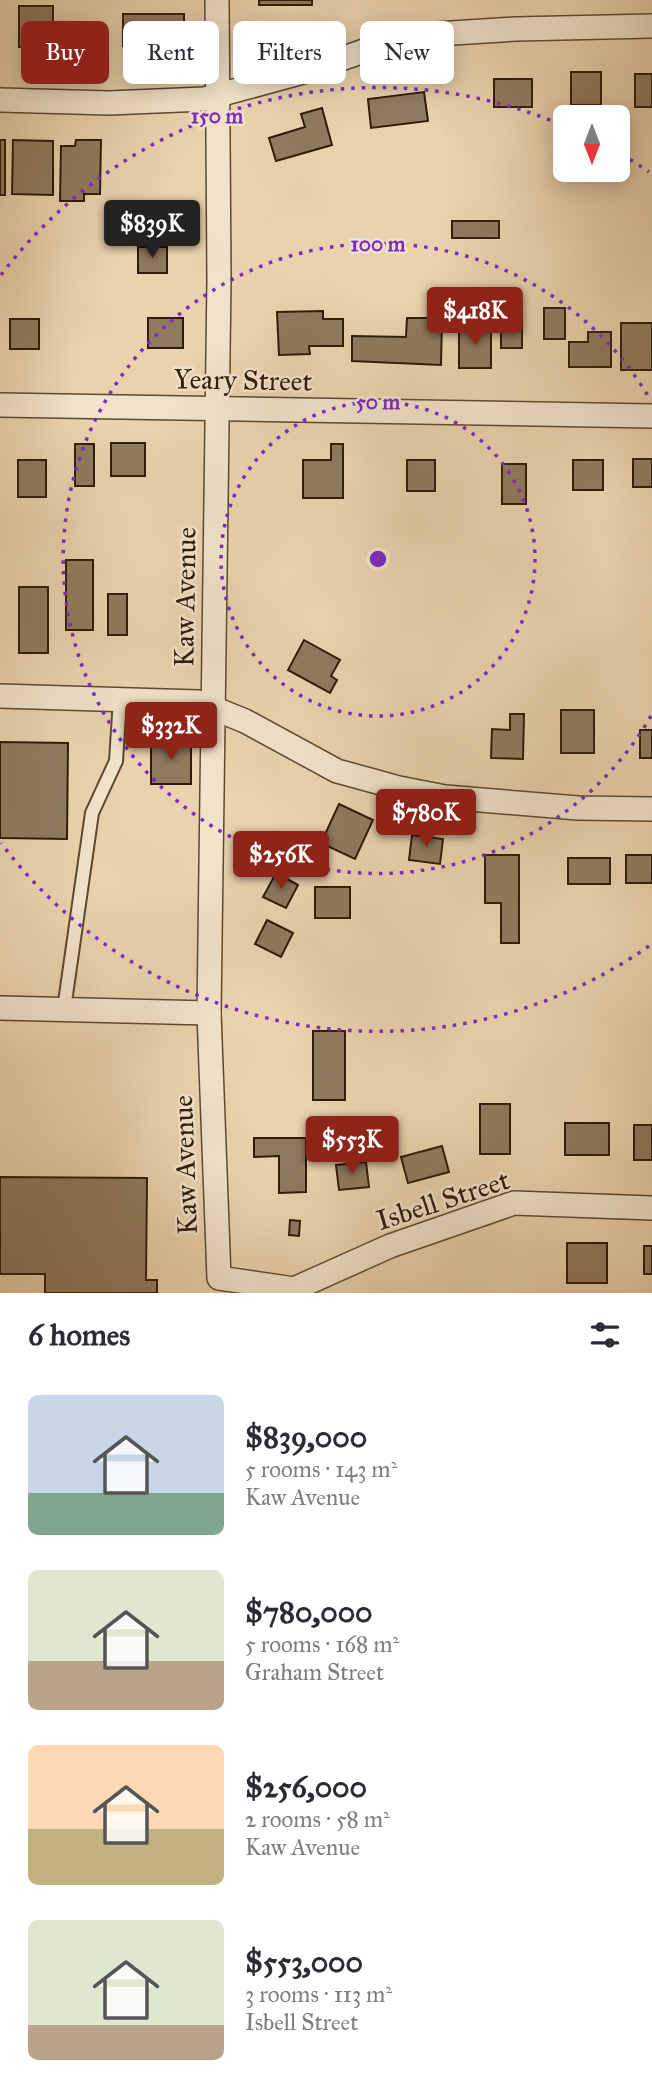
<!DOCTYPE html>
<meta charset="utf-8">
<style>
:root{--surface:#fff;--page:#f2f2f3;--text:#2b2b33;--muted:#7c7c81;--accent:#8f2418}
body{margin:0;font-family:"IM FELL Great Primer",serif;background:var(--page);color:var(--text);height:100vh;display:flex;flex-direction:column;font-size:26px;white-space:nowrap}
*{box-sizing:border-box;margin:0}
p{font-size:23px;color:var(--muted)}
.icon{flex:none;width:38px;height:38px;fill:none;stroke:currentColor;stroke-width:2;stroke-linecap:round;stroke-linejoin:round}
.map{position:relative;height:1293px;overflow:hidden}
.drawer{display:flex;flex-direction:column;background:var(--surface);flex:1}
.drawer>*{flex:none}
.top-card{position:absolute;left:21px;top:21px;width:611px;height:63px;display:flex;gap:14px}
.needle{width:46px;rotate:180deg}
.fabs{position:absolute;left:553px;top:105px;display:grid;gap:14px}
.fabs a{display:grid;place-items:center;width:77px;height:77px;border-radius:10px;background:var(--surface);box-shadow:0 4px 18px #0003;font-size:35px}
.price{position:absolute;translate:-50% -60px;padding:0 16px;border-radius:7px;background:var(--accent);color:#fff;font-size:23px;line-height:46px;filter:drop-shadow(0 2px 4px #0008)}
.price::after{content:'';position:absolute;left:50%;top:42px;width:21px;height:16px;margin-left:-10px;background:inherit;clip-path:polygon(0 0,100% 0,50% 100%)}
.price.active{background:#222;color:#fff}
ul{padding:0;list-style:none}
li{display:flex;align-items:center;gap:21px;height:175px;padding:0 28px}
li span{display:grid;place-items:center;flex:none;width:196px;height:140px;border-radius:10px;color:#555}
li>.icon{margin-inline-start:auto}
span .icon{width:84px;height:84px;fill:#fffc;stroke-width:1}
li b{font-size:30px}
h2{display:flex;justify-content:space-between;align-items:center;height:84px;padding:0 28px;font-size:30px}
.pill{padding:0 24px;border-radius:10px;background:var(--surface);box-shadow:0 4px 18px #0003;font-size:24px;line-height:63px}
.pill.active{background:var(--accent);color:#fff}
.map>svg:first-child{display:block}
.building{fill:#907a5d;stroke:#2f1b07;stroke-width:2}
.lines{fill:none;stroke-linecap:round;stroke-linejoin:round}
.lane-casing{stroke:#5e4930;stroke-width:16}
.street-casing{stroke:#5e4930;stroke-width:26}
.lane{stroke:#f1e2ca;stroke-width:12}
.street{stroke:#f1e2ca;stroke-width:23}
.ring{fill:none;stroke:#7b2cbf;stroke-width:3.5;stroke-dasharray:3.5 7}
.labels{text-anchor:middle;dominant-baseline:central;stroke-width:5;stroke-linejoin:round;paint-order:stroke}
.street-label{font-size:28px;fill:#2f1b07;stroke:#f1e2ca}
.centre{fill:#7b2cbf;stroke:#f1e2ca;stroke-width:3.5}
.ring-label{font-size:21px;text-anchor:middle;font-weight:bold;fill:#7b2cbf;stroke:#f1e2ca;stroke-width:5;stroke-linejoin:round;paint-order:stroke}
</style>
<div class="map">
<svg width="652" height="1293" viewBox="0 0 652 1293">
<rect width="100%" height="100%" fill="#e9d2ad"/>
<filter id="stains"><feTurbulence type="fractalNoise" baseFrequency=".00286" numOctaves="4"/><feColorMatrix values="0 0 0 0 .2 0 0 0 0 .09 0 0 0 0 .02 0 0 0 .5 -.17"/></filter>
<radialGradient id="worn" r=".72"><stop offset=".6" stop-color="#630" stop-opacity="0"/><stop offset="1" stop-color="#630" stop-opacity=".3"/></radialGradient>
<!-- building -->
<g class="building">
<rect x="259" y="0" width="53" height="5"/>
<rect x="19" y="6" width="34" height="41"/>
<rect x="123" y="14" width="61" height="32"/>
<rect x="571" y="72" width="30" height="33"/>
<rect x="635" y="74" width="17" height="33"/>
<rect x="494" y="79" width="38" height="28"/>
<polygon points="424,92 428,121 371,128 368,99"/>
<polygon points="322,108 332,145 276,161 269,138 305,127 301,114"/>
<rect x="0" y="140" width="5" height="55"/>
<polygon points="13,140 53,141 53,195 12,194"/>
<polygon points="76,140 101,140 100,194 84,194 84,201 60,201 61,146 75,146"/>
<rect x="452" y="221" width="47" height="17"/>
<rect x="138" y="247" width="29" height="26"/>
<rect x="544" y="308" width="21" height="31"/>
<polygon points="323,311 323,319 343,319 343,346 309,346 310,354 279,355 277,312"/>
<rect x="501" y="311" width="21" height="37"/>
<rect x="148" y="318" width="35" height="30"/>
<polygon points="407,318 442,318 441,365 352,361 352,336 406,337"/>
<rect x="10" y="319" width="29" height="30"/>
<rect x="621" y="323" width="31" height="47"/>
<rect x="459" y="326" width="32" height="42"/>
<polygon points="588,332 611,332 611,367 569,367 569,342 588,342"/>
<rect x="111" y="443" width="34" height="33"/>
<rect x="75" y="444" width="19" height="42"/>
<polygon points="331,444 343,444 343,498 303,498 303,460 331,460"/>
<rect x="633" y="459" width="19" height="28"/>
<rect x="18" y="460" width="28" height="37"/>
<rect x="407" y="460" width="28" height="31"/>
<rect x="573" y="460" width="30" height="30"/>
<rect x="502" y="464" width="24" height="40"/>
<rect x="66" y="560" width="27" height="70"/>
<rect x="19" y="587" width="29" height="66"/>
<rect x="108" y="594" width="19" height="41"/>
<polygon points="304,640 340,660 331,676 337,680 330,693 288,670"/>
<rect x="561" y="710" width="33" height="43"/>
<polygon points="510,714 524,714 523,759 491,758 492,729 510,730"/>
<rect x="640" y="730" width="12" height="28"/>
<rect x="151" y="740" width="40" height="44"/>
<polygon points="0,742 68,743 67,839 0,838"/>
<polygon points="339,804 373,820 355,859 321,843"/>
<polygon points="412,835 443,839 440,864 409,860"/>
<polygon points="485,855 519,855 519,943 501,943 501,903 485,903"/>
<rect x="626" y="855" width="26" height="28"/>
<rect x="568" y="858" width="42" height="26"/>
<polygon points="276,873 298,885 286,908 263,897"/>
<rect x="315" y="887" width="35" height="31"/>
<polygon points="267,920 293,933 281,957 255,944"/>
<rect x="313" y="1031" width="32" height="69"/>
<rect x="480" y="1104" width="30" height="50"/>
<rect x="565" y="1123" width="44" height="32"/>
<rect x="634" y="1125" width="18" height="35"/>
<polygon points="254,1138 306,1138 306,1192 279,1193 279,1156 254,1157"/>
<polygon points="442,1146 449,1172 408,1183 401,1157"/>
<polygon points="366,1162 369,1187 339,1190 336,1165"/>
<polygon points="0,1177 147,1178 146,1280 157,1280 157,1293 45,1293 45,1274 0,1274"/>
<polygon points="290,1220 300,1221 299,1236 289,1235"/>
<rect x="567" y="1243" width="40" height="40"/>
<rect x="644" y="1246" width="8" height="28"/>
</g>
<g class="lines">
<defs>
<polyline id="lane" points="64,1009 92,813 116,761 120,699"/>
<g id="street">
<polyline points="217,0 219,280 209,1013 219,1278 294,1289 390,1246 514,1203 652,1208"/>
<polyline points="0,100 109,103 204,99 307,71 378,46 421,35 516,29 652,26"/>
<polyline points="0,405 652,416"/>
<polyline points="0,696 198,702 245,721 337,771 399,788 445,797 578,808 652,809"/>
<polyline points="0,1008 209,1013"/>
</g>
</defs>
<!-- lane casing -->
<use href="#lane" class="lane-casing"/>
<!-- street casing -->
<use href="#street" class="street-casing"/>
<!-- lane -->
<use href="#lane" class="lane"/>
<!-- street -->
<use href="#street" class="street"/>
</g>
<!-- distance rings -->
<g class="ring">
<circle cx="378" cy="559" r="157"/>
<path d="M651 716A315 315 0 1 1 651 401"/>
<path d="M649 946A472 472 0 0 1 1 843M1 275A472 472 0 0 1 562 125M621 154A472 472 0 0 1 649 172"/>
</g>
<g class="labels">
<!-- street labels -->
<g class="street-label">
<text transform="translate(243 380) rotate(1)">Yeary Street</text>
<text transform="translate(185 597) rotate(-89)">Kaw Avenue</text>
<text transform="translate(185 1165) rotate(-92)">Kaw Avenue</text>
<text transform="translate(443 1200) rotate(-18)">Isbell Street</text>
</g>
</g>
<circle cx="378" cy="559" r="10" class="centre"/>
<g class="ring-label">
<text x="217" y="123">150 m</text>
<text x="378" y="251">100 m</text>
<text x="378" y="409">50 m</text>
</g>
<rect width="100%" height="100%" filter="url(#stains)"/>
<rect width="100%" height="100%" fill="url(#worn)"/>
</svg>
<div class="fabs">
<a><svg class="needle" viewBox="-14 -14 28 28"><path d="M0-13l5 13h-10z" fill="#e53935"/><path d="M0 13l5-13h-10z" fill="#7c7c81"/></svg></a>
</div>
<b class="price active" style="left:152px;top:260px">$839K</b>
<b class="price" style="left:475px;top:347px">$418K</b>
<b class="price" style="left:171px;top:762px">$332K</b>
<b class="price" style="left:426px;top:849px">$780K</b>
<b class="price" style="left:281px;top:891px">$256K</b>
<b class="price" style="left:352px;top:1176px">$553K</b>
<div class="top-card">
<a class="pill active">Buy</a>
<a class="pill">Rent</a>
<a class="pill">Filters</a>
<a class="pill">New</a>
</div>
</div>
<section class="drawer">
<h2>6 homes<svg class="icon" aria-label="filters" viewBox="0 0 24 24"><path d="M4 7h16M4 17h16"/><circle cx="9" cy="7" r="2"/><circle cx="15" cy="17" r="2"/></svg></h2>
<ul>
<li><span style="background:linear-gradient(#c9d6e8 70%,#7fa58c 0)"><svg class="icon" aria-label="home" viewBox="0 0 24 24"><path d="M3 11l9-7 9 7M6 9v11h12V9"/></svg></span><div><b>$839,000</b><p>5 rooms · 143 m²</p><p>Kaw Avenue</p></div></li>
<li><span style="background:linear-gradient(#dfe7d0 65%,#b9a48a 0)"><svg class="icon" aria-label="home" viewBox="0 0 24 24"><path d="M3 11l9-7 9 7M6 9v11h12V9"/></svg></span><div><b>$780,000</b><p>5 rooms · 168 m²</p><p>Graham Street</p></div></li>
<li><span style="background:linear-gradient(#ffd9b3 60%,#c2b280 0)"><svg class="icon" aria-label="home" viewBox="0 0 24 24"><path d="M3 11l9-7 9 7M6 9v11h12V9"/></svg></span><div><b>$256,000</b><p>2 rooms · 58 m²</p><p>Kaw Avenue</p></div></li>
<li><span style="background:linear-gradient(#dfe7d0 75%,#b9a48a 0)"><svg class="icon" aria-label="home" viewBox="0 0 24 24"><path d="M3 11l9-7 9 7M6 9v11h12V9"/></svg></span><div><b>$553,000</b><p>3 rooms · 113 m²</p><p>Isbell Street</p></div></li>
</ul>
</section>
